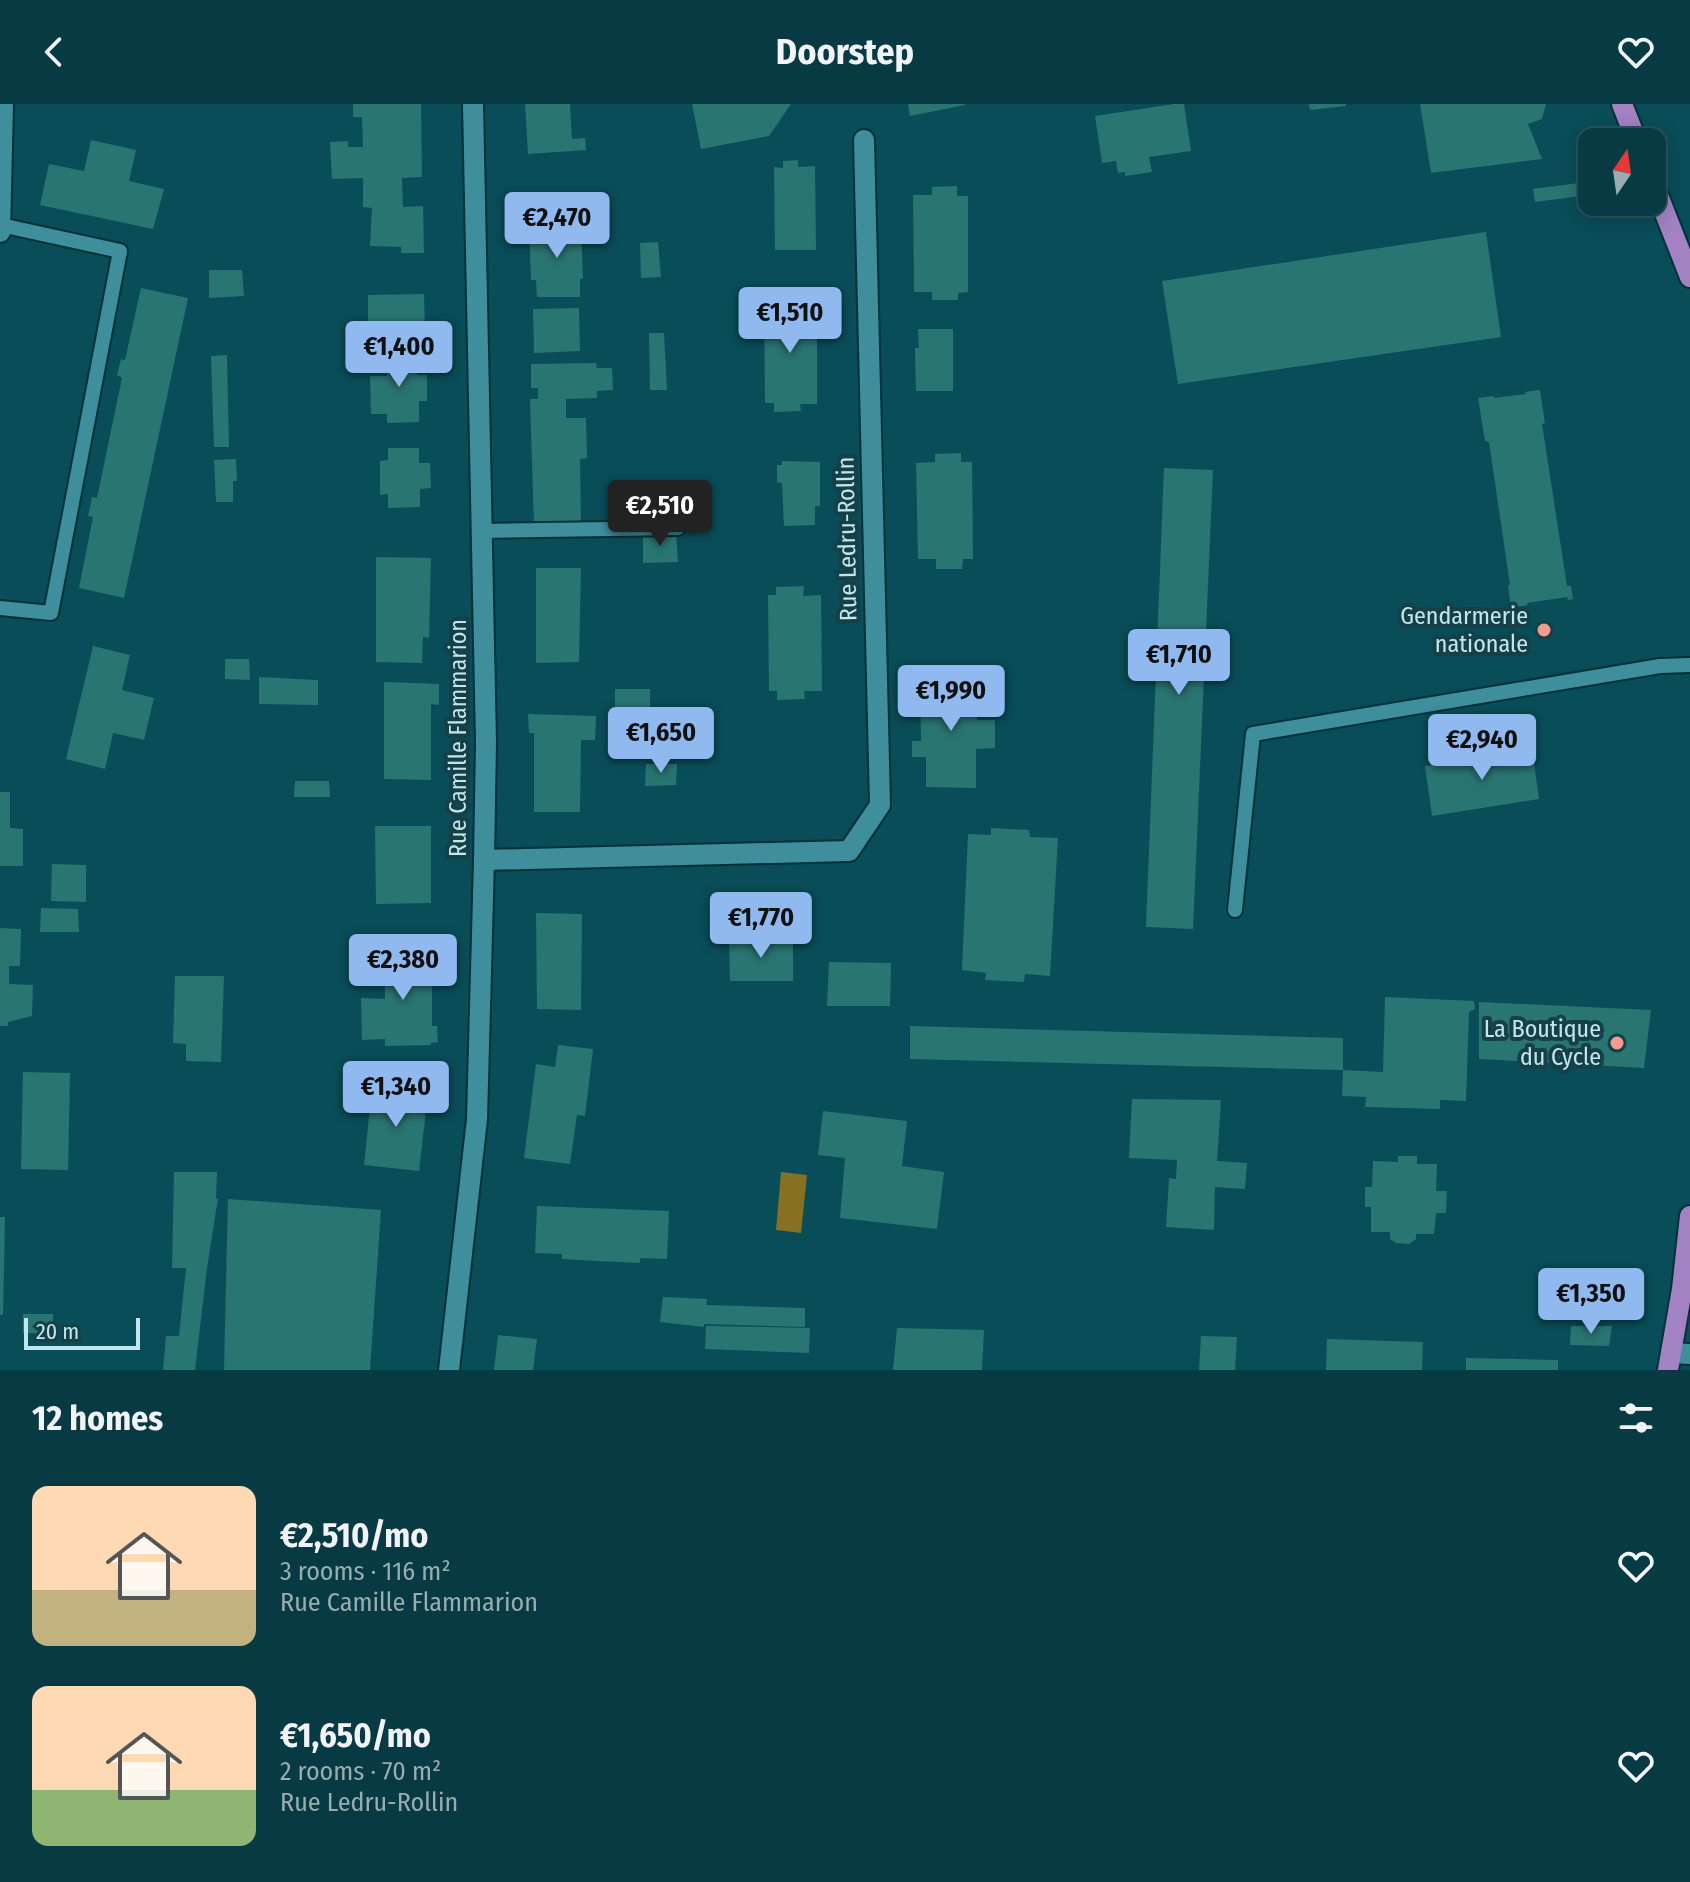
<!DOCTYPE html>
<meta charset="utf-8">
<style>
:root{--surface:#073a42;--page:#104149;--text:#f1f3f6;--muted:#98adb2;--line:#28545b;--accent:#90b9f0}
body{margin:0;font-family:"Fira Sans Condensed",sans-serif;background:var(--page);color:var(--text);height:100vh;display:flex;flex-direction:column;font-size:30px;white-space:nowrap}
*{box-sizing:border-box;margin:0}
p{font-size:26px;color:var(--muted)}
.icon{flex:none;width:44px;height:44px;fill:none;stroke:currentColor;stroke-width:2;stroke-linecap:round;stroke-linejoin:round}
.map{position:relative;height:1266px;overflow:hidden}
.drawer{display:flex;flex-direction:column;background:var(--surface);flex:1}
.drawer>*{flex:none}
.needle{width:52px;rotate:13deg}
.buttons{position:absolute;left:1578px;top:24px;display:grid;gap:16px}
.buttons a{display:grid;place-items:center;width:88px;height:88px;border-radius:16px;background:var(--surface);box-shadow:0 4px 20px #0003,0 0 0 2px var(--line);font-size:40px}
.scale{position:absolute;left:24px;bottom:20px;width:116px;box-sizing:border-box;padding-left:8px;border:4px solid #c1e6ed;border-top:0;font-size:22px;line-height:28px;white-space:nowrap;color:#c1e6ed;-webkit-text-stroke:6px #164048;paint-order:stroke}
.price{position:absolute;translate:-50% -68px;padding:0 18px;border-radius:8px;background:var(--accent);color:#111;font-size:26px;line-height:52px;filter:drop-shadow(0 2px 4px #0008)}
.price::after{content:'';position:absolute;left:50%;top:48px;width:24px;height:18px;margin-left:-12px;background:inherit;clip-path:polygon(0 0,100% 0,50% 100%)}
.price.current{background:#222;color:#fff}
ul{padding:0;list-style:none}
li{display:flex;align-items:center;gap:24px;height:200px;padding:0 32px}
li span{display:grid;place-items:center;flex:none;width:224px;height:160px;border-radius:16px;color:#555}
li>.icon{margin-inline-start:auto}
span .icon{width:96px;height:96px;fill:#fffc;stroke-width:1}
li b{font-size:34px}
h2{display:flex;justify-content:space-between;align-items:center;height:96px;padding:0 32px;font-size:34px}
header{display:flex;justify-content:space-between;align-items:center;height:104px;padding:0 32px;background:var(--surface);font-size:36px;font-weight:700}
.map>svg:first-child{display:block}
.water{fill:#887023}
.building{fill:#297572}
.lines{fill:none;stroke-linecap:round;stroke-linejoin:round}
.service-casing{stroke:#033138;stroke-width:18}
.minor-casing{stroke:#033138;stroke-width:24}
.primary-casing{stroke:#033138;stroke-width:24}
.service{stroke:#3e8e9c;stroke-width:14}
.minor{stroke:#3e8e9c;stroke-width:20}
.primary{stroke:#a282c2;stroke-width:20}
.poi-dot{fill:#f49d8d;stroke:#164048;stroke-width:3}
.labels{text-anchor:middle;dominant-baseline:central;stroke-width:8;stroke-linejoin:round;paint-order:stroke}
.street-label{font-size:24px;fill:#c1e6ed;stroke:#164048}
.poi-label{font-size:24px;fill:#c1e6ed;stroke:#164048;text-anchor:end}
</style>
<header><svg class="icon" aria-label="back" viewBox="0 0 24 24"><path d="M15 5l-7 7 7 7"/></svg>Doorstep<svg class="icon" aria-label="heart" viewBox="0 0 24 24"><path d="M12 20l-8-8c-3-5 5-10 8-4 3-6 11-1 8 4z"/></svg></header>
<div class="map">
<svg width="1690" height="1266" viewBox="0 0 1690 1266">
<rect width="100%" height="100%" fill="#094d58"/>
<!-- water -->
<polygon class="water" points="781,1068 807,1071 801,1129 776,1126"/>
<!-- building -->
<g class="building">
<polygon points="353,0 421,0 422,73 402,74 403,103 423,102 424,149 401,149 401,143 370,142 372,104 363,103 363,74 332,75 330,38 348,37 348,43 363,43 362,13 353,13"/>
<polygon points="525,0 570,0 572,35 585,34 586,46 528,50"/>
<polygon points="692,0 791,0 769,32 701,45"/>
<polygon points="908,0 965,0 965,1 910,12"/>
<polygon points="1174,0 1184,0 1191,47 1149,53 1152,68 1125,72 1125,68 1118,69 1116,57 1102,59 1095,12"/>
<polygon points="1309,0 1346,0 1346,2 1310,6"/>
<polygon points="1420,0 1546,0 1542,15 1528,20 1542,55 1431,69"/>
<polygon points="91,36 136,46 129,77 164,85 153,125 40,101 49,60 84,67"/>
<polygon points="798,56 798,63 815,62 816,146 775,146 774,63 783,64 783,57"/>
<polygon points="1579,79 1581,92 1535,98 1533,85"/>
<polygon points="957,82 957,92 968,92 968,188 958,189 958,196 932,196 932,188 914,188 913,91 932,91 932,83"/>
<polygon points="581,120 583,175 580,175 580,193 537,193 536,176 531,176 529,121"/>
<polygon points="1486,128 1501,233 1178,280 1162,177"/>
<polygon points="658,138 661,173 641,174 640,139"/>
<polygon points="209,166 242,166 244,192 209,194"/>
<polygon points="141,184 188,194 124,494 79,484 93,413 88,412 92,393 97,394 122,274 117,271 121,255 125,256"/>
<polygon points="424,190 425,234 368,234 368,191"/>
<polygon points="773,194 798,195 798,202 817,203 817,300 800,300 801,307 774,308 774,299 765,299 764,203 773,203"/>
<polygon points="579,204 580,247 534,249 533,205"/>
<polygon points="918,225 953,225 953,287 916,287 915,244 919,244"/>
<polygon points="649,229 664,229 667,286 650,286"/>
<polygon points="386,248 417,248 417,271 427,271 427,297 419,297 419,318 387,319 387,310 371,310 370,272 387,272"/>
<polygon points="227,251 229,343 214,343 211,252"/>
<polygon points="596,259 597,264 612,264 613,286 597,287 597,294 566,295 566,314 586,314 587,354 580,355 581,422 534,422 530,295 538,295 538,284 531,284 531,260"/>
<polygon points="1540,286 1545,319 1542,320 1567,482 1571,482 1573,495 1568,496 1567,493 1527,499 1528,501 1511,504 1508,481 1510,481 1489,338 1485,337 1478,294 1494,292 1494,294 1526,290 1525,288"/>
<polygon points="388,344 419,344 419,359 430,359 431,384 420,385 420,403 388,404 388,390 380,391 380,357 388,356"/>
<polygon points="961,349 961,358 972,358 973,455 963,455 962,465 936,465 936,455 918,455 916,359 935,358 935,350"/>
<polygon points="236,355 237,377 233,377 233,398 216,398 214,356"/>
<polygon points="782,357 820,358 820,402 815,402 815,421 784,422 782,379 777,378 777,361 782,361"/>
<polygon points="1164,364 1213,366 1193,825 1146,823"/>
<polygon points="643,429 676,429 678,458 643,459"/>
<polygon points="376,453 431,454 429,534 423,533 422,559 376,558"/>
<polygon points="536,464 581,464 579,558 536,559"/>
<polygon points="804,482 803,492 821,491 822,587 804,587 805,595 777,596 777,587 769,587 768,491 776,491 776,483"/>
<polygon points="93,542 130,551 122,586 154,594 144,636 113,629 105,665 66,655"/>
<polygon points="225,555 249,555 250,576 225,575"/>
<polygon points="259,573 318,576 318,601 259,600"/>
<polygon points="920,576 975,576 977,616 995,616 995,644 976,645 976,684 926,683 926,653 912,653 912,637 921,637"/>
<polygon points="384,578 439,580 439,601 431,600 431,676 384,675"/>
<polygon points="615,585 650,585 650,609 615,608"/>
<polygon points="528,610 596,612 595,636 581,636 580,708 534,708 534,629 529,629"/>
<polygon points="1532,645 1539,695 1432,712 1425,662"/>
<polygon points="646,660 677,660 676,681 645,682"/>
<polygon points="295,677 329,677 330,693 294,693"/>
<polygon points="0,688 10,688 10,724 23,725 23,762 0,762"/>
<polygon points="375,722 431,722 431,799 376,800"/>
<polygon points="991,724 1029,726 1030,733 1058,734 1050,872 1025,870 1024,878 985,876 986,869 962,866 968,730 991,731"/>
<polygon points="52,760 86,761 86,798 51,797"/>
<polygon points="41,804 78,805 79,828 40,828"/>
<polygon points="536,809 582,810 581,906 537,905"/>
<polygon points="0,824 21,825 20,862 9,862 9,880 33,881 32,912 8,918 8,922 0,922"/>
<polygon points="793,834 793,877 730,877 729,835"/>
<polygon points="385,846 432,847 432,922 437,922 438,938 431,939 431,941 385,942 385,935 362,936 361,894 385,895"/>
<polygon points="829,858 891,859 890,902 827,902"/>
<polygon points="175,872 224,872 221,958 186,957 186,940 173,939"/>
<polygon points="1385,893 1474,897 1475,905 1469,908 1466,997 1440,996 1440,1005 1365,1003 1366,993 1342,992 1343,966 1383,968"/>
<polygon points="1479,898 1651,906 1644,964 1479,955"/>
<polygon points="910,922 1343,934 1343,966 910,955"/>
<polygon points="558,941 593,945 585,1012 577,1011 570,1060 524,1054 536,960 555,963"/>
<polygon points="23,968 70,969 68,1066 21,1065"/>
<polygon points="372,984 428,990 419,1067 364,1061"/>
<polygon points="1132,995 1221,996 1217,1057 1247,1059 1245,1085 1215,1083 1214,1126 1166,1123 1169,1074 1176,1075 1177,1056 1129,1054"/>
<polygon points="823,1007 907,1017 902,1062 944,1068 937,1125 840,1114 845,1054 818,1051"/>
<polygon points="1398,1052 1417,1052 1417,1060 1437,1060 1436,1087 1447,1087 1446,1109 1436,1109 1434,1130 1416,1130 1416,1135 1409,1140 1396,1139 1390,1135 1390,1128 1371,1128 1371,1103 1365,1103 1365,1083 1372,1083 1373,1057 1398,1058"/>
<polygon points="174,1068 217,1068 216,1095 218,1094 207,1164 195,1266 163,1266 166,1232 179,1232 186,1164 172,1164"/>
<polygon points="228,1095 381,1106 370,1266 224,1266"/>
<polygon points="537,1102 669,1107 667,1155 640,1154 640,1159 578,1156 562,1155 562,1150 535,1149"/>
<polygon points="0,1113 5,1113 3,1211 0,1211"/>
<polygon points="663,1193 707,1195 706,1201 805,1204 805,1223 704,1220 704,1223 660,1218"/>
<polygon points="23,1210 53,1210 53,1230 23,1229"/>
<polygon points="706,1222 810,1224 809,1249 705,1245"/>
<polygon points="1571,1222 1612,1222 1609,1242 1570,1241"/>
<polygon points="897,1224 984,1226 982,1266 893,1266"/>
<polygon points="498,1231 537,1235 533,1266 494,1266"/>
<polygon points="1201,1232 1237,1233 1235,1266 1199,1266"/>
<polygon points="1327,1235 1423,1238 1422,1266 1326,1266"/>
<polygon points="1466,1254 1558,1256 1558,1266 1466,1266"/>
</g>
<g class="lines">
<defs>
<g id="service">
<polyline points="482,427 678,424"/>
<polyline points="0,504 51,509 120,147 1,121"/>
<polyline points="1235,806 1253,630 1660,562 1690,561"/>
</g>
<g id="minor">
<polyline points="0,128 3,0"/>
<polyline points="484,756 849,747 880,701 864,36"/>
<polyline points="1671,1249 1690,1250"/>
<polyline points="449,1266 477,1015 484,756 486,638 473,0"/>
</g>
<g id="primary">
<polyline points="1622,0 1637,38"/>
<polyline points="1652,76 1690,173"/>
<polyline points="1668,1266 1682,1185 1690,1112"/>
</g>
</defs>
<!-- service casing -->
<use href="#service" class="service-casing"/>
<!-- minor casing -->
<use href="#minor" class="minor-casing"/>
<!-- primary casing -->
<use href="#primary" class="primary-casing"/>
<!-- service -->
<use href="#service" class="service"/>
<!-- minor -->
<use href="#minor" class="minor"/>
<!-- primary -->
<use href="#primary" class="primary"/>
</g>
<!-- markers -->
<g class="poi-dot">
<circle cx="1544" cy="526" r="8"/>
<circle cx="1617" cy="939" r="8"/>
</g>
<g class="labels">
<!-- street labels -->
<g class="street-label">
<text transform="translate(847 435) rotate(-91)">Rue Ledru-Rollin</text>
<text transform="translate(458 634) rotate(-90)">Rue Camille Flammarion</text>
</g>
<!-- poi labels -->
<g class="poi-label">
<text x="1528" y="512">Gendarmerie<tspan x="1528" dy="28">nationale</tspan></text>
<text x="1601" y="925">La Boutique<tspan x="1601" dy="28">du Cycle</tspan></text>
</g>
</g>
</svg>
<div class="buttons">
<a><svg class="needle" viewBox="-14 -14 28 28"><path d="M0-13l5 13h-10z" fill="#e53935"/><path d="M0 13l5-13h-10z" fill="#98adb2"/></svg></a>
</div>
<div class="scale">20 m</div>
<b class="price" style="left:557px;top:156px">€2,470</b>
<b class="price" style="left:790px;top:251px">€1,510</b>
<b class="price" style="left:399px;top:285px">€1,400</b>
<b class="price current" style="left:660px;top:444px">€2,510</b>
<b class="price" style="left:1179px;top:593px">€1,710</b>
<b class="price" style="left:951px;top:629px">€1,990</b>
<b class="price" style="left:661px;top:671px">€1,650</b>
<b class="price" style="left:1482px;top:678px">€2,940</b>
<b class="price" style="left:761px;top:856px">€1,770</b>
<b class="price" style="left:403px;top:898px">€2,380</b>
<b class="price" style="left:396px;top:1025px">€1,340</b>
<b class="price" style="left:1591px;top:1232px">€1,350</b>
</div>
<section class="drawer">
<h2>12 homes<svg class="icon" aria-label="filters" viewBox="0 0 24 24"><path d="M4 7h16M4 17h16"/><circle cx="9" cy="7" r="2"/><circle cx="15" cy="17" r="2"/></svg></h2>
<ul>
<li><span style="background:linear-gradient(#ffd9b3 65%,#c2b280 0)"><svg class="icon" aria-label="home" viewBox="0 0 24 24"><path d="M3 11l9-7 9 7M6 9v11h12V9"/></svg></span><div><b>€2,510/mo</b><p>3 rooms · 116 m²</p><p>Rue Camille Flammarion</p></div><svg class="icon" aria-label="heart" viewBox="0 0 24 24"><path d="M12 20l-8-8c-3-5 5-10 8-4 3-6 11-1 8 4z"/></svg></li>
<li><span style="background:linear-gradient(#ffd9b3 65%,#8fb573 0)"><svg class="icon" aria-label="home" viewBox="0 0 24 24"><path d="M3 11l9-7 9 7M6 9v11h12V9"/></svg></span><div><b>€1,650/mo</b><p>2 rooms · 70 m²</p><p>Rue Ledru-Rollin</p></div><svg class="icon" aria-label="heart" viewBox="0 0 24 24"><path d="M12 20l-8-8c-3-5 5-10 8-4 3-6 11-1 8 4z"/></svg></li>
</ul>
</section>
